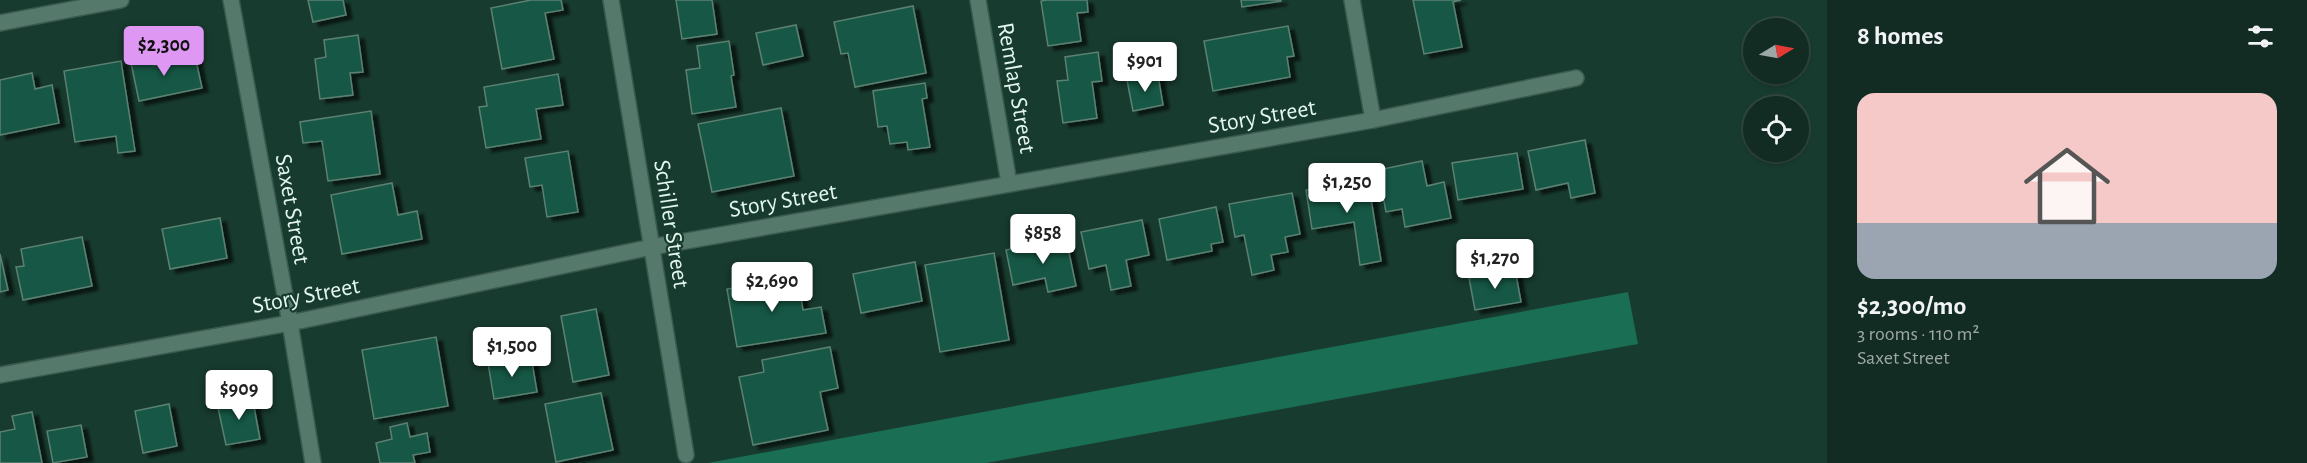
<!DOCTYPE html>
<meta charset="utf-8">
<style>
:root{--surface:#122c23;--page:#1f3830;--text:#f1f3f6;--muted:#9ca7a6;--line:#314841;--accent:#de98f3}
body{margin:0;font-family:"Alegreya Sans",sans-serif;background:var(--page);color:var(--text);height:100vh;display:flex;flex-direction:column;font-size:22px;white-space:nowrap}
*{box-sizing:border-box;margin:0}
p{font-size:20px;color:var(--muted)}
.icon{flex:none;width:33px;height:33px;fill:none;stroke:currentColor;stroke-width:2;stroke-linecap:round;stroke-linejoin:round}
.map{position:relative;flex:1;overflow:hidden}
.details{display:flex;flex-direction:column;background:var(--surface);width:480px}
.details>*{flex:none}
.needle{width:39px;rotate:80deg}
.tools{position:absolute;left:1743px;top:18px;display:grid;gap:12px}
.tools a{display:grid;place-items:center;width:66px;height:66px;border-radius:50%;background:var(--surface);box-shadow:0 2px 4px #0004,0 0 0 2px var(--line);font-size:30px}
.price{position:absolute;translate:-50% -51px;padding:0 14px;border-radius:6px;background:#fff;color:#222;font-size:20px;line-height:39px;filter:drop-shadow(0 2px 3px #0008)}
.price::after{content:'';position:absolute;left:50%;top:36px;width:18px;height:14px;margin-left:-9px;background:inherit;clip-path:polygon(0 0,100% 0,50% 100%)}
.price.active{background:var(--accent);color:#111}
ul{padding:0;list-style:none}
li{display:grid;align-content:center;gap:12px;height:318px;padding:0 30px}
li+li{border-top:2px solid var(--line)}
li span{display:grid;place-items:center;height:186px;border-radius:18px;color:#555}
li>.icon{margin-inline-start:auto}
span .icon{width:108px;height:108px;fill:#fffc;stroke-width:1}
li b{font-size:26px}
h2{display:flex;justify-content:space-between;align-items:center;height:72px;padding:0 30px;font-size:26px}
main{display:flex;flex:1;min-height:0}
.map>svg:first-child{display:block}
.green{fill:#1a6e54}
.building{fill:#155944;stroke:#5c8072;stroke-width:1.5;filter:url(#shadow)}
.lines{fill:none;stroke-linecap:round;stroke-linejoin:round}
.street-casing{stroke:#3b594f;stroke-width:18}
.street{stroke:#55796b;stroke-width:15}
.labels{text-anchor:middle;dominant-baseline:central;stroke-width:4.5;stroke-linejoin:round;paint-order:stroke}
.street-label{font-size:24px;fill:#e3f7ee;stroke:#183b2f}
</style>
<main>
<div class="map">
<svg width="1827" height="463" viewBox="0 0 1827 463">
<defs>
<filter id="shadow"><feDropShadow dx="6" dy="4" stdDeviation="1.5" flood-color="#0009"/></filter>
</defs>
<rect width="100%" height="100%" fill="#183b2f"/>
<!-- green -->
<polygon class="green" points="1628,292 1638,344 986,463 708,463"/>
<!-- building -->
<g class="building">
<polygon points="308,0 343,0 346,15 313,22"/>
<polygon points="531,0 561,0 563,10 545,13 554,59 502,69 491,8"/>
<polygon points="676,0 712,0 717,34 682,39"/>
<polygon points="1047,0 1087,0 1088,12 1077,13 1081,41 1048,46 1041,1"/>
<polygon points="1241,0 1281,0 1281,1 1242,7"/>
<polygon points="1413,0 1461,0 1453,2 1462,47 1424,54"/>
<polygon points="913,6 926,73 855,87 848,53 841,54 834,22"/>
<polygon points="796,25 803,56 763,65 756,33"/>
<polygon points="1288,26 1294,56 1287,57 1290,77 1213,91 1204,41"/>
<polygon points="358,35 363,72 350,73 353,95 320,99 315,59 326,57 324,40"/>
<polygon points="729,41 734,75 731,76 736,107 692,114 686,70 700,68 697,46"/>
<polygon points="1098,52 1102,81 1092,82 1097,118 1063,123 1057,81 1068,80 1065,57"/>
<polygon points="152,54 154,65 195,56 202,88 139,101 130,58"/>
<polygon points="121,61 135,151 118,153 116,136 75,142 64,71"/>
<polygon points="32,73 35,89 52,85 59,123 0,135 0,80"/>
<polygon points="558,74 563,105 536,109 541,139 486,148 479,107 487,106 484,87"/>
<polygon points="1158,75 1163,105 1133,111 1127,80"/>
<polygon points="925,83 927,98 922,99 930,147 908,150 907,142 890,144 887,126 878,127 873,91"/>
<polygon points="781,108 794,176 712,192 698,124"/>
<polygon points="371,111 380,174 328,181 322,141 303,143 300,122"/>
<polygon points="1585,140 1595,193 1571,198 1568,183 1536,190 1528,151"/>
<polygon points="568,151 578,212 547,217 542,185 530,187 525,158"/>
<polygon points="1517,153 1523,189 1458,200 1452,163"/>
<polygon points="1422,161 1427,186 1444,182 1451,218 1405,227 1402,209 1386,212 1378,170"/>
<polygon points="1368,180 1381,261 1360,265 1354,222 1312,229 1306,190"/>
<polygon points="392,183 398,215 417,211 422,239 342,254 331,195"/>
<polygon points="1292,193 1300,234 1285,237 1288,252 1271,255 1274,270 1252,275 1244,235 1235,237 1229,204"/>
<polygon points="1216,207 1223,242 1211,244 1212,251 1167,260 1159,219"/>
<polygon points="220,218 227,258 170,269 162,229"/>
<polygon points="1142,220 1149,255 1126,260 1131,286 1111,290 1106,265 1089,269 1081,232"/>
<polygon points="82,237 92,286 23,300 16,267 24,266 21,249"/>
<polygon points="1066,238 1076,286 1048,292 1045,278 1013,285 1006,250"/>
<polygon points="994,253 1009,340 940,352 925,265"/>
<polygon points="0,254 8,290 0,292"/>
<polygon points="915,262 922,301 861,313 853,274"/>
<polygon points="1515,269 1521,302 1475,310 1469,278"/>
<polygon points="798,278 803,310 821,307 826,333 737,347 727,289"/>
<polygon points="596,309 609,375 573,382 561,316"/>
<polygon points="436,337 448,406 374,419 362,350"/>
<polygon points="830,347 838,388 820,392 828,430 753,445 739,377 764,372 762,360"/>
<polygon points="531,356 537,392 494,399 488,363"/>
<polygon points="601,393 613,450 556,462 545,404"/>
<polygon points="252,396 260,439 226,445 217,403"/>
<polygon points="169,404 177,446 143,453 135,411"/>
<polygon points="32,412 42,463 0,463 0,432 15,429 12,416"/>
<polygon points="407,423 410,437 427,433 430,452 413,455 415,463 380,463 376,443 392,439 390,427"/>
<polygon points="81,425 87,457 53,463 47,431"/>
</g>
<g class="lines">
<defs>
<g id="street">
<polyline points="231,0 290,323 313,463"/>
<polyline points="611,0 686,455"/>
<polyline points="978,0 1009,183"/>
<polyline points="1352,0 1373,120"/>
<polyline points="0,23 121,0"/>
<polyline points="0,375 290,323 652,247 1373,120 1576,78"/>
</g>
</defs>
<!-- street casing -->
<use href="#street" class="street-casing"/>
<!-- street -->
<use href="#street" class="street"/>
</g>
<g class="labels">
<!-- street labels -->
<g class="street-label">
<text transform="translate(1016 88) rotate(80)">Remlap Street</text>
<text transform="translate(1262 117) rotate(-10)">Story Street</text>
<text transform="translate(783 201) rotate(-10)">Story Street</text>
<text transform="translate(292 209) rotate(80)">Saxet Street</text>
<text transform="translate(671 224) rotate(81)">Schiller Street</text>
<text transform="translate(306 296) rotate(-11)">Story Street</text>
</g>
</g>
</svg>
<div class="tools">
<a><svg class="needle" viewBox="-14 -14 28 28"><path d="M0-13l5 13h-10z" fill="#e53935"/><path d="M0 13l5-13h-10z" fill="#9ca7a6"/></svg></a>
<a><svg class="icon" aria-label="locate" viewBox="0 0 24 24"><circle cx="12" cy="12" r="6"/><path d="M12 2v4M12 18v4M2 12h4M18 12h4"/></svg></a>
</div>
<b class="price active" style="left:164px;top:77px">$2,300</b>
<b class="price" style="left:1145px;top:93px">$901</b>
<b class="price" style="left:1347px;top:214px">$1,250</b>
<b class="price" style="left:1043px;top:265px">$858</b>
<b class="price" style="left:1495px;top:290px">$1,270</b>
<b class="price" style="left:772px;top:313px">$2,690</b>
<b class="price" style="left:512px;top:378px">$1,500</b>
<b class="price" style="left:239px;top:421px">$909</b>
</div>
<section class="details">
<h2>8 homes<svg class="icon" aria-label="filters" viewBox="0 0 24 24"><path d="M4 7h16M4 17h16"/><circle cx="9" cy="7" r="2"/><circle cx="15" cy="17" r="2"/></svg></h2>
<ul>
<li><span style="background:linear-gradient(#f6c9c9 70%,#9aa5b1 0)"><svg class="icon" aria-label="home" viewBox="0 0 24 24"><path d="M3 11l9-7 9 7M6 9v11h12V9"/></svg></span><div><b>$2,300/mo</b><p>3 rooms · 110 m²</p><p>Saxet Street</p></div></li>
</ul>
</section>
</main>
